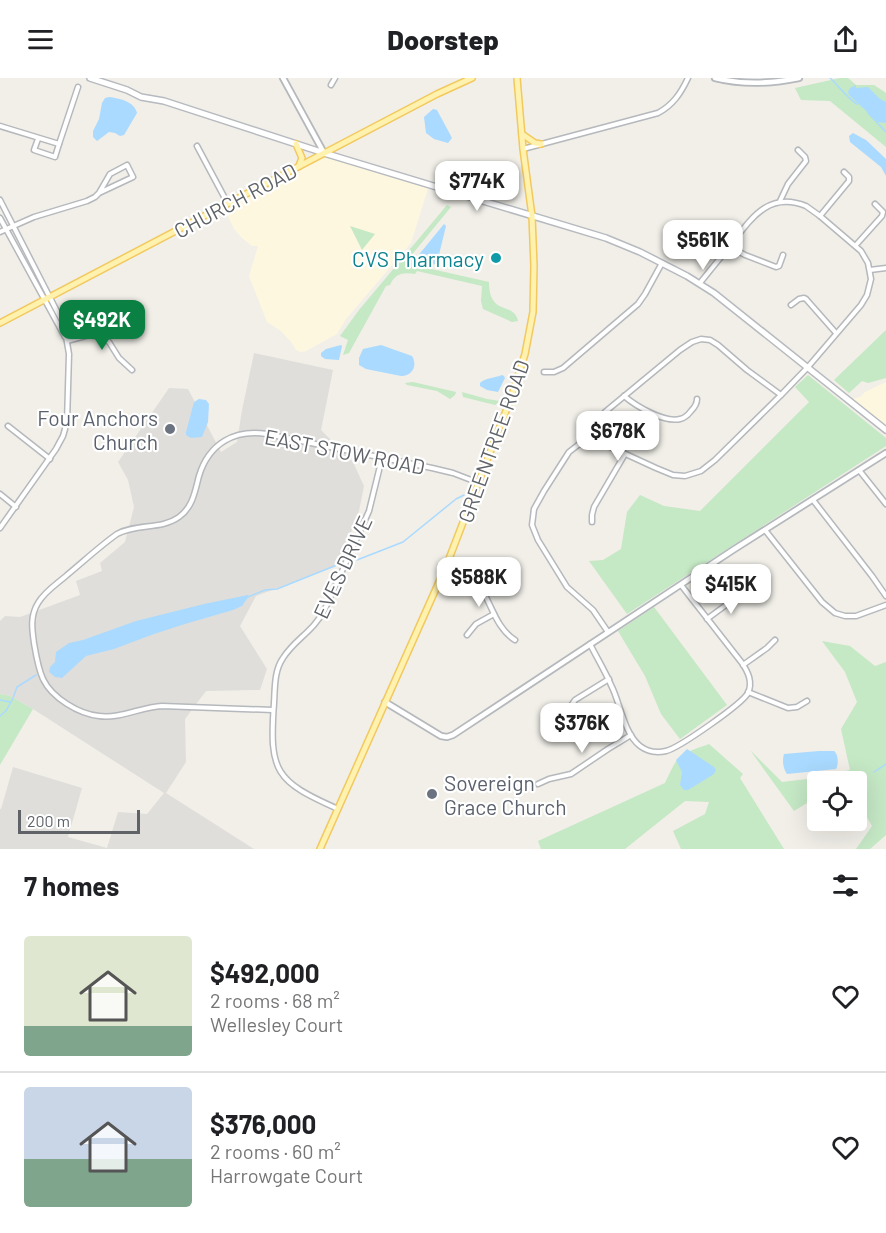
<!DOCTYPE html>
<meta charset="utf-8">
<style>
:root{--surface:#fff;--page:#f6f6f6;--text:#202124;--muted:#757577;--line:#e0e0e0;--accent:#0b8043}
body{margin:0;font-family:Barlow,sans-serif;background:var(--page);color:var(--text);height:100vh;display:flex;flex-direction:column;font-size:22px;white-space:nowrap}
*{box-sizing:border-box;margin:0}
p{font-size:20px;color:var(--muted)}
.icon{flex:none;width:33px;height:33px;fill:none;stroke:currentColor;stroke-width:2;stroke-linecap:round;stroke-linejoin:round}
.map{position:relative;height:771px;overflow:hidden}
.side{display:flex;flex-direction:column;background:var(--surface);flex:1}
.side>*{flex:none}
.fabs{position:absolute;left:807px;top:693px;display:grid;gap:12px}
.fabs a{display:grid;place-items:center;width:60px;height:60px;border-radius:6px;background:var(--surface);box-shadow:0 6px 24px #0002;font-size:30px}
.scale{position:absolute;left:18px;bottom:15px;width:122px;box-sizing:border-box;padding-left:6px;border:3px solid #5f6368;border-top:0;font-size:16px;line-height:21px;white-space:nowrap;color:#5f6368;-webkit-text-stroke:4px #fff;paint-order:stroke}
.price{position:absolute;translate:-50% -51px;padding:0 14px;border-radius:12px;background:#fff;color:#222;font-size:20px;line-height:39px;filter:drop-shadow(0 2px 3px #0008)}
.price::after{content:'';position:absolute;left:50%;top:36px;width:18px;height:14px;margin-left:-9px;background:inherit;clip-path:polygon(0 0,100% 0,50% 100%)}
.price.active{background:var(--accent);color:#fff}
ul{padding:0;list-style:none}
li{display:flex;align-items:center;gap:18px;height:150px;padding:0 24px}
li+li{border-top:2px solid var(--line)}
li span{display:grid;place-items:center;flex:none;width:168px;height:120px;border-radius:6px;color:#555}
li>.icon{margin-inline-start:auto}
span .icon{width:72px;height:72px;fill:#fffc;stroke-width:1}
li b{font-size:26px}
h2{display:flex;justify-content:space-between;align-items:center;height:72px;padding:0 24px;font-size:26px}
header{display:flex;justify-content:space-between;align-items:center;height:78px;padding:0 24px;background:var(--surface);font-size:27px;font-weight:800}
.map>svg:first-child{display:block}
.commercial{fill:#fef7e0}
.industrial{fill:#e0deda}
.green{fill:#c5e8c5}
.water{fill:#aadaff}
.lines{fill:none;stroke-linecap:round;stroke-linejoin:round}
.stream{stroke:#aadaff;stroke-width:1.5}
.minor-casing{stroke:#b5b8bc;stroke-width:7}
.tertiary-casing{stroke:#b5b8bc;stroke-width:8}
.secondary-casing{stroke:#b6babf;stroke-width:8}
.primary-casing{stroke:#f2c960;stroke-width:8}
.minor{stroke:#fff;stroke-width:4}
.tertiary{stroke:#fff;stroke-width:4.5}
.secondary{stroke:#fff;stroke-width:5}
.primary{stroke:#fff2af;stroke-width:5}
.culture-dot{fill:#0f9aa8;stroke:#fff;stroke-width:2}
.worship-dot{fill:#6b7280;stroke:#fff;stroke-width:2}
.labels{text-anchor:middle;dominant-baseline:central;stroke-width:4.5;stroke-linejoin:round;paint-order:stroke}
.street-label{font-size:21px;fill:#5f6368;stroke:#fff}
.culture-label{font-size:21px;fill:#0d838f;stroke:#fff;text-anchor:end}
.worship-label{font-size:21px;fill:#5b616d;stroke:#fff;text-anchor:end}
</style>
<header><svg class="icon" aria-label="menu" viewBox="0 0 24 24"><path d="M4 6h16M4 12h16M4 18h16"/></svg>Doorstep<svg class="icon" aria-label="share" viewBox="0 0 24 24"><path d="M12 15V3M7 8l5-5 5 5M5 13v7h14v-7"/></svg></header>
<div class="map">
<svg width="886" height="771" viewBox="0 0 886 771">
<rect width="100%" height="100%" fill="#f1efe8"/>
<!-- commercial -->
<g class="commercial">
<polygon points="324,75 429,107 411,165 346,241 337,256 306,273 301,274 296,272 292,265 281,253 267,244 249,198 258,168 252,168 242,160 234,151 227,136 228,126"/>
<polygon points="886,304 886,352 849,322 860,319 865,314"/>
</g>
<!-- industrial -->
<polygon class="industrial" points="254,275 333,292 321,352 353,384 364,408 359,433 339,487 256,518 240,548 267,591 260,612 206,613 185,641 186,684 166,715 254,771 0,771 0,731 1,731 13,689 82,710 68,759 107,770 118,734 147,736 164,715 33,631 10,618 0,616 0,543 5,538 20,539 80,517 76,503 102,493 100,485 125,464 134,429 128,402 118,384 169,310 188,311 221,374 237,364 242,332"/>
<!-- green -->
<g class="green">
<polygon points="840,0 848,0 856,7 874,7 886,15 886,69 830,23 801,22 795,10"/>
<path d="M447 127 451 129 410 179 413 184 418 188 489 204C489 239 514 223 518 243L512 244 483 231 481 223 482 208 417 193 415 196C402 194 395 196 390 207L386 208 349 275 343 277 348 262 340 258 359 232Z"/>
<polygon points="350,148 375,156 362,172"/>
<polygon points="886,252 886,300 868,305 862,303 849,315 834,302"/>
<polygon points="808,297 886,360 886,368 627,536 589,483 603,482 621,471 627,434 640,417 664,428 700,433 809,324 795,309"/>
<polygon points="413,304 456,314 455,317 450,321 437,313 407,307 405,305"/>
<polygon points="462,314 487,321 500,323 495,327 463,319"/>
<polygon points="654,529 727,627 680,661 661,636 645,598 618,553"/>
<polygon points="822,563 850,568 875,588 886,584 886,757 870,771 856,771 872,748 857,722 856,704 818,704 817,719 794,733 750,672 782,704 824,699 835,695 850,692 841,651 857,624 845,594"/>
<polygon points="0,616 10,618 33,631 0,687"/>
<path d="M709 666 743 696 740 700 784 771H681L673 753 705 736 709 724 685 723 625 771H541L538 763 665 705C679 675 678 677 709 666Z"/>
</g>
<!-- water -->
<g class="water">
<polygon points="856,7 856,10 868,9 880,21 886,24 886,45 878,44 849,17 848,14 850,10"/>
<path d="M109 19C119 20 135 24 137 35L124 57 120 58 115 55 109 54 97 63 93 59V53L99 41 102 25 105 20Z"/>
<polygon points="433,31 437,32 452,60 448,65 434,61 426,55 424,39"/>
<polygon points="853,55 866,62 886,81 886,98 881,89 850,64 849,58"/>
<path d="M444 146 446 148 437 185C432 189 424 185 417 183V179Z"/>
<polygon points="341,267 342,268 339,282 325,281 321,278 321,275 326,271"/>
<path d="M381 267 412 278C418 288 412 298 401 298L366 291 359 287V280L363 271Z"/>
<path d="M502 297 504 298 505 300 498 314 487 312 480 308V305C485 300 495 300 502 297Z"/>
<polygon points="199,321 206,322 209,326 208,344 202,359 191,360 186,357 186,354 194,324"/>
<polygon points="248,517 249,518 242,528 233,532 185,546 154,556 114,571 86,578 62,600 55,599 49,594 50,589 55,584 56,574 69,565 83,562 136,543 204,526"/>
<polygon points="687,671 714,689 716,692 714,696 688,712 684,712 680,707 682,694 676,682"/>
<path d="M819 673H834C838 676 839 686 836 691L787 696C783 691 782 682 784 676Z"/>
</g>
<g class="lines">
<!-- stream -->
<g class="stream">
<path d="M830 0C839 8 847 20 857 26"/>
<polyline points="868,35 886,54"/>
<polyline points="357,482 403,464 456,421 464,417"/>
<polyline points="248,519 265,512 277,511 337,487"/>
<polyline points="0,622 10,624"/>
<polyline points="0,638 6,633 13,620 17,609 36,597"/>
<polyline points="874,694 886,686"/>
</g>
<defs>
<g id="minor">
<polyline points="331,7 335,0"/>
<polyline points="0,48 59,66 78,9"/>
<polyline points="38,61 34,72 55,79 59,66"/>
<polyline points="197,68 228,126"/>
<path d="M523 71 658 35C673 27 681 15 688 0"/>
<polyline points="0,122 64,247 69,276 67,344 63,358 56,371 0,450"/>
<polyline points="780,123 788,106 806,83 805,79 798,72"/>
<polyline points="820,138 849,103 849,99 844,94"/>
<polyline points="0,140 65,259"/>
<polyline points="0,154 34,139 87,123 95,119 99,115 133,99 127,87 110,96 99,115"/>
<polyline points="856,167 882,138 883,134 875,126"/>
<polyline points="729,168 745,177 776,189 779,188 783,177"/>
<polyline points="870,192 886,190"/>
<polyline points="791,227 799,221 804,220 806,221 836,255"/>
<polyline points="67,263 89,257 102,259 109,264 119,280 132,292"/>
<polyline points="544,294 554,294 563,290 638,226 645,216 662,185"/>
<path d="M624 318C636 328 664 345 680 341 685 340 688 337 691 333 695 329 697 326 697 321"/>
<polyline points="8,348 50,381"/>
<polyline points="594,364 597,346 605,334 680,272 692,264 701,261 710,262 718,267 747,292 781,317"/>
<polyline points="859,392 886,426"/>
<polyline points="0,416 16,429"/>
<polyline points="813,422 872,498 886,518"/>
<polyline points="592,444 592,437 594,429 625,376"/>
<polyline points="765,452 822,524 835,535 845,538 856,538 886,527"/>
<path d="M447 486C457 491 468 495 476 503 491 521 494 549 515 562"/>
<polyline points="707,541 730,524 737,516"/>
<path d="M608 554 593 532 567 509 538 462 532 447 534 431 544 413 569 374 578 367 587 364H596L606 367 656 390 673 397 685 398 701 393 715 382 781 317 808 289 861 227 867 217 871 201 868 185 861 173 820 138 806 128C770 113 752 139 733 164 722 178 711 191 700 205"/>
<polyline points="467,557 476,546 494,536"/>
<path d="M590 566C597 580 605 593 611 607 620 624 624 656 640 668 648 674 657 675 666 673 679 670 742 626 748 615 753 604 748 594 742 585L681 507"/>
<polyline points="743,587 767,570 775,562"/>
<polyline points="748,614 788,630 797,629 807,623"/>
<path d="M273 632 162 628C141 629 120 641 99 638 79 636 52 620 43 601 38 590 36 577 34 565 32 551 30 538 38 525 45 513 57 506 67 497 84 483 100 468 117 456 137 445 161 452 179 439 193 429 195 413 199 398 209 365 235 351 267 356L432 390 453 395 479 405"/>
<polyline points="565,636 575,622 609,601"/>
<polyline points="538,706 549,701 571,696 608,671 631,657"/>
<path d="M338 731C275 703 269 694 274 625 275 610 274 593 283 580 295 561 313 554 325 531L369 433 382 380"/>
</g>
<g id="tertiary">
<polyline points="283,0 324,75"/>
<path d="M715 0C743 7 770 6 799 0"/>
<polyline points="385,624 441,658 447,659 453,657 733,472 886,375"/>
</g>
<polyline id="secondary" points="90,0 127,12 141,19 164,23 324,75 606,160 640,174 687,198 714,215 886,352"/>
<g id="primary">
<polyline points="522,56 535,65 541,66"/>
<polyline points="296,66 302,80 299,88"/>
<polyline points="0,245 437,16 472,0"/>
<polyline points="320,771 447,486 511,320 525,276 533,234 534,188 532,138 523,71 517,0"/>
</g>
</defs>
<!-- minor casing -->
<use href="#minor" class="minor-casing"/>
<!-- tertiary casing -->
<use href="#tertiary" class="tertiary-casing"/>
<!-- secondary casing -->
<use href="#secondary" class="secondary-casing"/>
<!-- primary casing -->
<use href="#primary" class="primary-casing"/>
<!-- minor -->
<use href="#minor" class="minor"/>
<!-- tertiary -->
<use href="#tertiary" class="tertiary"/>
<!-- secondary -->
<use href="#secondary" class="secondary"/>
<!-- primary -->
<use href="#primary" class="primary"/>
</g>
<!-- markers -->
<circle class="culture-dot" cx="496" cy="180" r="6"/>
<g class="worship-dot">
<circle cx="170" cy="351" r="6"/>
<circle cx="432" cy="716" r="6"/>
</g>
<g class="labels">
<!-- street labels -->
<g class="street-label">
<text transform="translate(235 122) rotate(-28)">CHURCH ROAD</text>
<text transform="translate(493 363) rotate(-70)">GREENTREE ROAD</text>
<text transform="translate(345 373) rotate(11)">EAST STOW ROAD</text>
<text transform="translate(342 489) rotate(-65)">EVES DRIVE</text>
</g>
<!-- culture labels -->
<g class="culture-label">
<text x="484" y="180">CVS Pharmacy</text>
</g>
<!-- worship labels -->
<g class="worship-label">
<text x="158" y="339">Four Anchors<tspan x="158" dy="24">Church</tspan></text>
<text x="444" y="704" text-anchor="start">Sovereign<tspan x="444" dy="24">Grace Church</tspan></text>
</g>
</g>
</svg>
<div class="fabs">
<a><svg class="icon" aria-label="locate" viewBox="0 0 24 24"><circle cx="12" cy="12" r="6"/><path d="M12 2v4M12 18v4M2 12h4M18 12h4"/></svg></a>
</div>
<div class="scale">200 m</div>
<b class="price" style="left:477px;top:134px">$774K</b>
<b class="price" style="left:703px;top:193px">$561K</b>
<b class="price active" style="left:102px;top:273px">$492K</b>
<b class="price" style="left:618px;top:384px">$678K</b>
<b class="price" style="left:479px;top:530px">$588K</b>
<b class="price" style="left:731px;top:537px">$415K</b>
<b class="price" style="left:582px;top:676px">$376K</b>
</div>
<section class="side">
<h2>7 homes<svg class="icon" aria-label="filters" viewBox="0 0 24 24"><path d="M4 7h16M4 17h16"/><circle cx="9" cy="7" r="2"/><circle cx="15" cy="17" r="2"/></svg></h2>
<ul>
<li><span style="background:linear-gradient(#dfe7d0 75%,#7fa58c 0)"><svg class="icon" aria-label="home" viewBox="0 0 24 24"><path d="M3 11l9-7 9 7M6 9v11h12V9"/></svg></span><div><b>$492,000</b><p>2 rooms · 68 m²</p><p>Wellesley Court</p></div><svg class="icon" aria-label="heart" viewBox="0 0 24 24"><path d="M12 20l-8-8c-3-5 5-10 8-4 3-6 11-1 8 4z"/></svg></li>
<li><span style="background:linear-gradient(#c9d6e8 60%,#7fa58c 0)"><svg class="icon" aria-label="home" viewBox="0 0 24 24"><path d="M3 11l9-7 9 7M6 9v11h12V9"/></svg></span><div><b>$376,000</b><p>2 rooms · 60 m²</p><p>Harrowgate Court</p></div><svg class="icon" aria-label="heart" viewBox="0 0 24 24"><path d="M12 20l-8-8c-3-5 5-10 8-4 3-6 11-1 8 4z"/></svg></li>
</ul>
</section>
